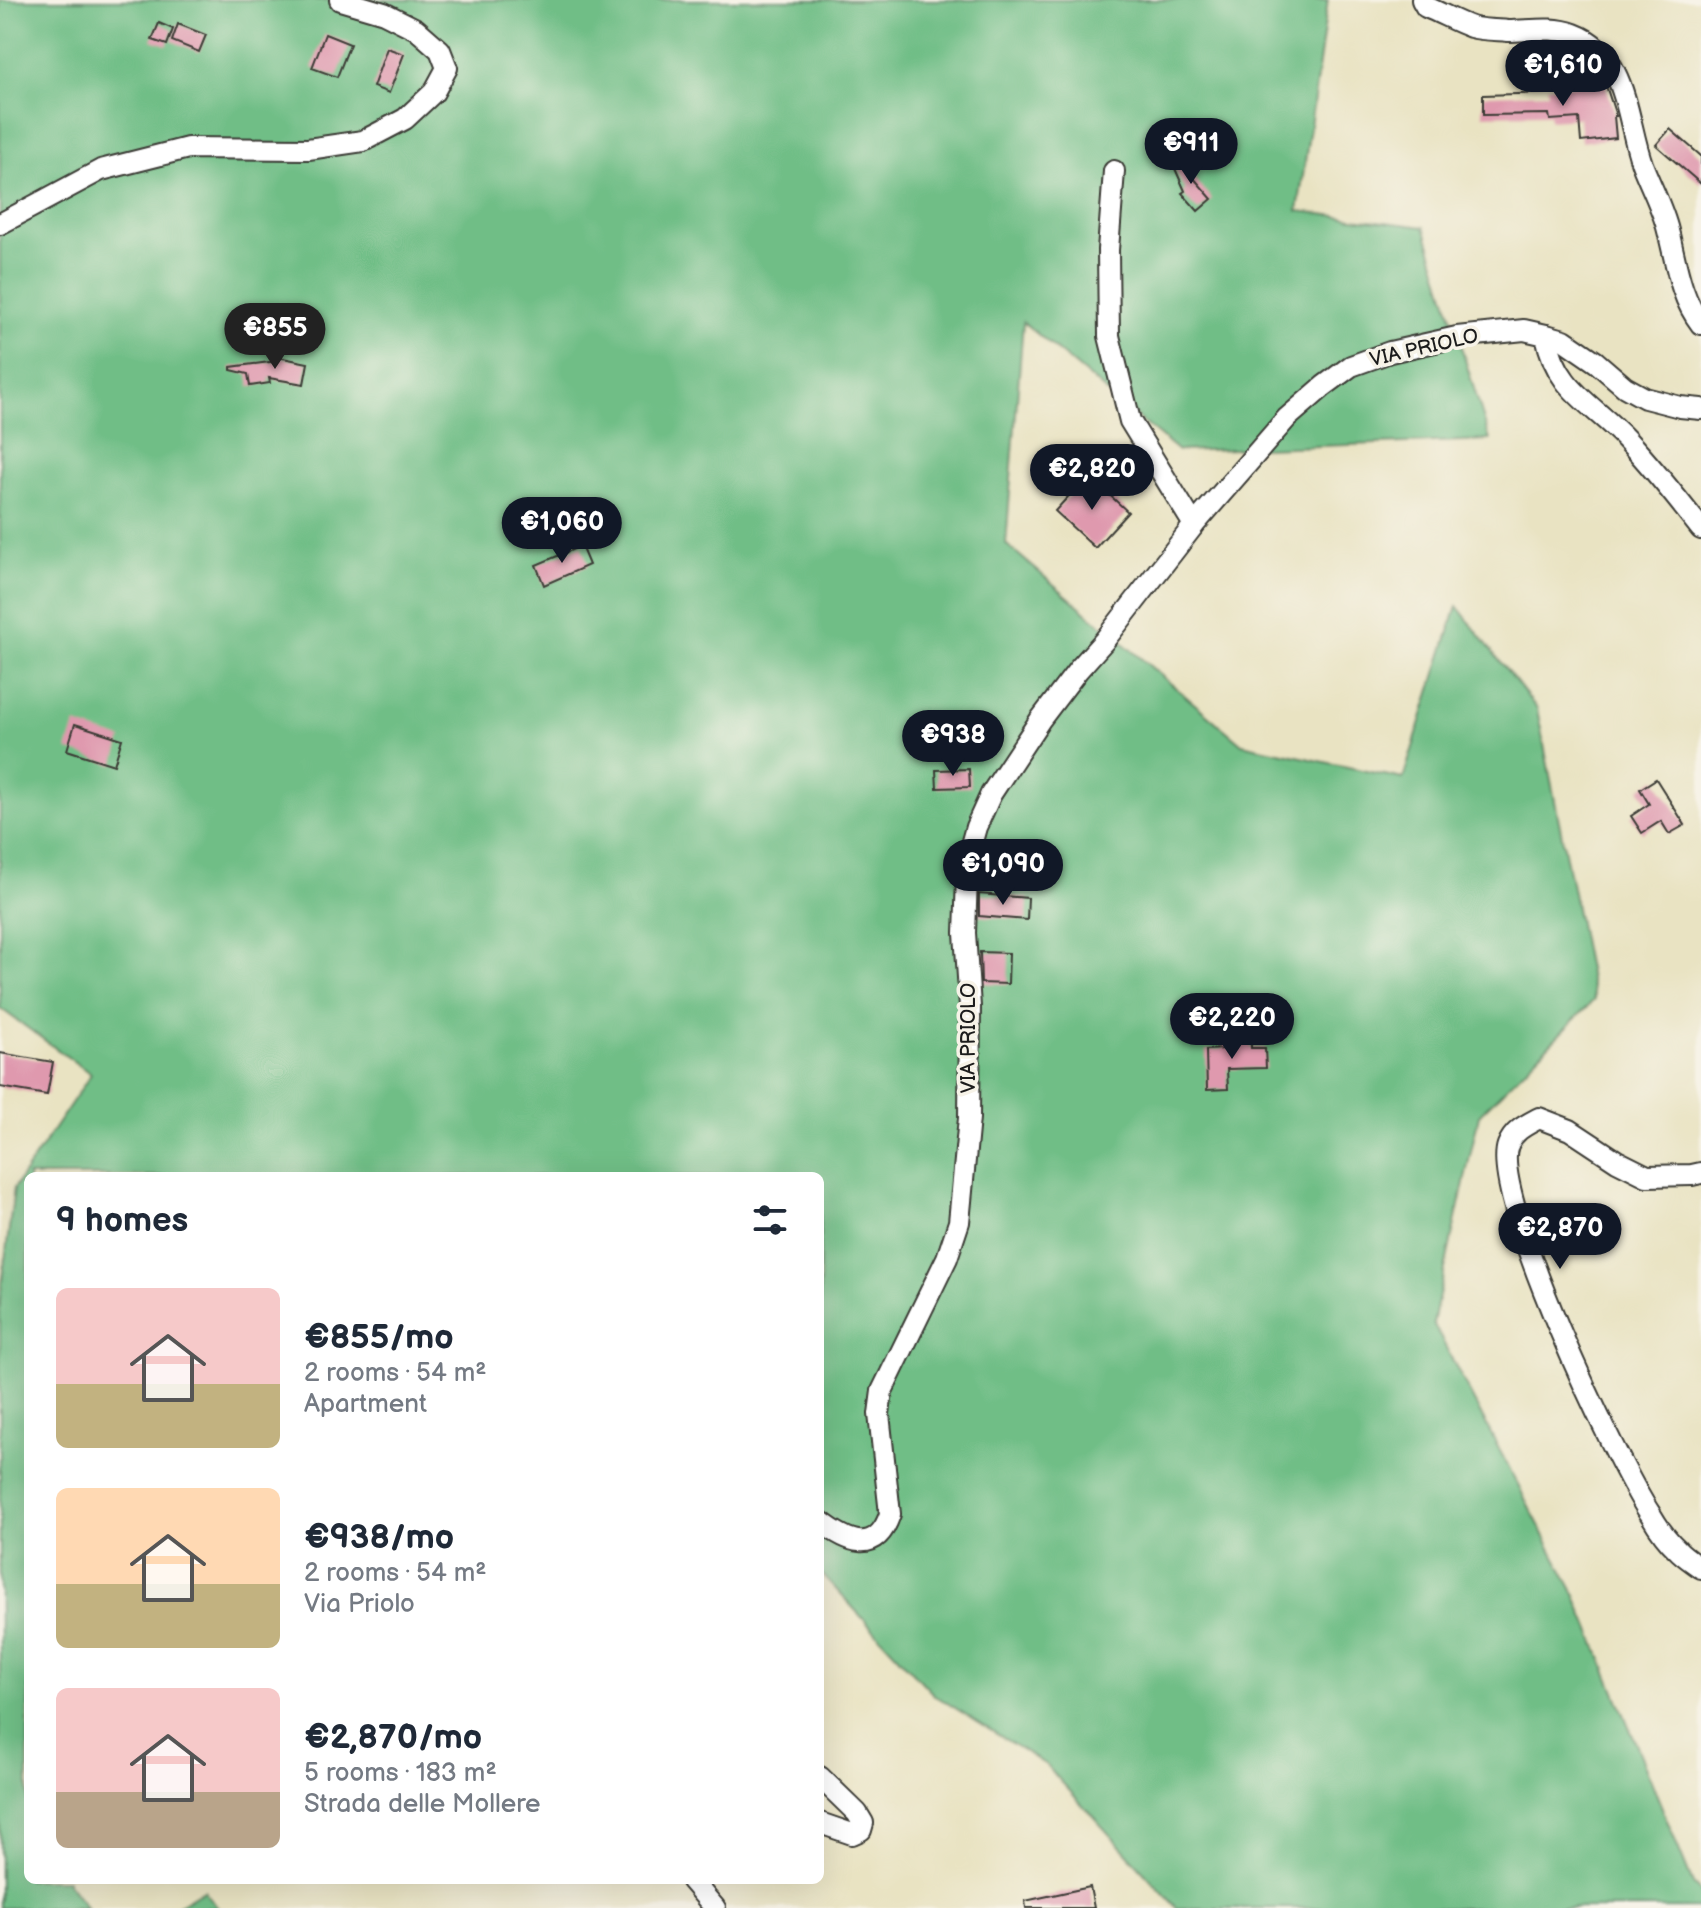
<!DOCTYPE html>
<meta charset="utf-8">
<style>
:root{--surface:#fff;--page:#f2f2f3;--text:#1f2937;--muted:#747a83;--accent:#111827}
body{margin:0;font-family:"Balsamiq Sans",sans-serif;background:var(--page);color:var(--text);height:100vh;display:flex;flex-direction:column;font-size:30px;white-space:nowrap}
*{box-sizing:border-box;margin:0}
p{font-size:26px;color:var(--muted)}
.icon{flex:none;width:44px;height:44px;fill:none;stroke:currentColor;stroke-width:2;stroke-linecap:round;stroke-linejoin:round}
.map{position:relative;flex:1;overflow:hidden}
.drawer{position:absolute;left:24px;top:1172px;width:800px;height:712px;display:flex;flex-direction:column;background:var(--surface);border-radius:12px;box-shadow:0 8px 32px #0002}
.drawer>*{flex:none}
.price{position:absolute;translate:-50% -68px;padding:0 18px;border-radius:28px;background:var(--accent);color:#fff;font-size:26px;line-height:52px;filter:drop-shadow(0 2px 4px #0008)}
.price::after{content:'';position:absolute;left:50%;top:48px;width:24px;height:18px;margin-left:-12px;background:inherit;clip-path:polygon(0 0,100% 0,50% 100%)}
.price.current{background:#222;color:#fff}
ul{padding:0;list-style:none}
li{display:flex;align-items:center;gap:24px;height:200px;padding:0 32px}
li span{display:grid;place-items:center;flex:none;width:224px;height:160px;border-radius:12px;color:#555}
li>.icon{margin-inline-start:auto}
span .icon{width:96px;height:96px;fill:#fffc;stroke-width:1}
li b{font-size:34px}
h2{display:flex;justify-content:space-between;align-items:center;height:96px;padding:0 32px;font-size:34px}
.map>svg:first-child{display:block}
.forest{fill:#70be86;stroke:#466d51;stroke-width:2}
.building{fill:#df99ae}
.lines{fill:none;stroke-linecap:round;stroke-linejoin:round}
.minor-casing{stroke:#3b3a35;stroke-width:24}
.minor{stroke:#fff;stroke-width:20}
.labels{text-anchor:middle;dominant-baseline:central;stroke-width:7;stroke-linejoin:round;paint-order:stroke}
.street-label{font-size:20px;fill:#1c1c1c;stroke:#f7f3e8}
</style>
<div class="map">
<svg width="1701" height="1908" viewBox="0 0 1701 1908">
<rect width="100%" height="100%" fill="#f7f3e8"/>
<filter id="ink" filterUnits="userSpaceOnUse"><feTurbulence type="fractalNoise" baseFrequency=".0125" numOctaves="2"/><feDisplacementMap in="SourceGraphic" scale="16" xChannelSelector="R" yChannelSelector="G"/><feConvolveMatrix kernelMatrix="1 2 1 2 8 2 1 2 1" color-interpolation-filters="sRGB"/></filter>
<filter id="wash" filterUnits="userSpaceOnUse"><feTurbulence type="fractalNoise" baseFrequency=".006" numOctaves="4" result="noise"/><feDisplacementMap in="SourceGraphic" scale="32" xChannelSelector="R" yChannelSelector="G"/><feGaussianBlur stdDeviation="1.8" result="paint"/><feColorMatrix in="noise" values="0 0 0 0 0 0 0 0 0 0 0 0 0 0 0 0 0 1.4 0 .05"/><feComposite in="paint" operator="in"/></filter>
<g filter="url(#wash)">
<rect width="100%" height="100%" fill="#e9e3c2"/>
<!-- forest -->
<g class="forest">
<polygon points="0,0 1328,0 1298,211 1424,227 1490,440 1178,451 1023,322 1006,544 1242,744 1403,779 1457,606 1537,709 1594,1000 1479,1115 1433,1323 1576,1596 1693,1884 1701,1892 1701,1908 1177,1908 1046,1765 933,1694 820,1572 820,1176 28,1176 28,1880 68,1880 68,1883 87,1908 0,1908 0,1300 14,1188 91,1074 0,1008"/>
<polygon points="204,1890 218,1908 174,1908"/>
</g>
<g id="blocks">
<!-- building -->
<g class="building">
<polygon points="159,23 173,29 167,45 152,40"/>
<polygon points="178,24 206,35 199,52 172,41"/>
<polygon points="325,34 350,44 337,77 312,68"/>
<polygon points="387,48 404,54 389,93 373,87"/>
<polygon points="1605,83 1616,116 1614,116 1616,138 1581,142 1579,118 1550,120 1549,114 1483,115 1483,95 1548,93 1547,87"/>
<polygon points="1670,129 1701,156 1701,184 1656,145"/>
<polygon points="1172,153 1212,199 1198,211 1182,193 1185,191 1169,155"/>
<polygon points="278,357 308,363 304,384 269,378 270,383 250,386 248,374 231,370 231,367 277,361"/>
<polygon points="1088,475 1128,512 1095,548 1055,511"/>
<polygon points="581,546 589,565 544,585 536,565"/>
<polygon points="75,724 122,739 114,765 67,750"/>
<polygon points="969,769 970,787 937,788 936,770"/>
<polygon points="1656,779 1685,825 1669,834 1661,821 1642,833 1631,816 1649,804 1640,789"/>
<polygon points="979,894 1028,898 1027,920 979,916"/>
<polygon points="980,952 1009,953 1008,984 981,983"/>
<polygon points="1251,1038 1251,1048 1265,1048 1266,1068 1227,1069 1228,1089 1207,1090 1206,1050 1223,1049 1223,1039"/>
<polygon points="0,1053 53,1062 47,1095 0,1087"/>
<polygon points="1090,1887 1094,1908 1026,1908 1025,1901"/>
</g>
</g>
</g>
<g filter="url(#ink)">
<use href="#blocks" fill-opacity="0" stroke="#3b3a35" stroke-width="2"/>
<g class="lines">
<defs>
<g id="minor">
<path d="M1422 0 1426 7C1441 13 1456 22 1471 27 1482 30 1496 30 1508 31 1529 31 1553 26 1574 34 1627 54 1626 118 1642 164 1650 185 1661 205 1667 227 1676 260 1679 296 1701 324"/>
<polyline points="1114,171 1108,250 1109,336 1130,421 1194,525"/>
<polyline points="0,224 101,170 188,148 308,149 363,141 405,119 434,92 447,68 440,50 416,29 384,13 340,0"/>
<path d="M1546 335C1556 390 1591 402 1626 439 1653 468 1677 498 1701 529"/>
<path d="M1701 1173 1692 1175 1647 1176 1617 1161 1570 1130 1539 1118C1526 1125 1514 1130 1508 1145 1489 1194 1617 1465 1651 1515 1658 1527 1667 1540 1677 1549 1683 1556 1693 1562 1701 1568"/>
<path d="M820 1521C846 1541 876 1557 890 1514L879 1414 882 1391 947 1258 959 1222 969 1118 970 1007 965 933 967 877 971 845 976 827 991 794 1040 720 1078 670 1104 641 1194 525 1287 418 1324 386 1351 366 1390 352 1457 337 1524 330 1546 335 1564 340 1596 362 1625 387 1645 398 1680 407 1701 409"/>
<polyline points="820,1777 857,1813 863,1823 861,1830 852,1834 820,1823"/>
<polyline points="691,1880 715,1908"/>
</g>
</defs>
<!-- minor casing -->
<use href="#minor" class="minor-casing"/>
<!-- minor -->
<use href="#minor" class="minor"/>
</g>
</g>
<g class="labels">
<!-- street labels -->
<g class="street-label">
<text transform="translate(1424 348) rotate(-13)">VIA PRIOLO</text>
<text transform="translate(969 1038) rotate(-90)">VIA PRIOLO</text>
</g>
</g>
</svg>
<b class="price" style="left:1563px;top:108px">€1,610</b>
<b class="price" style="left:1191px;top:186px">€911</b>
<b class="price current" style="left:275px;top:371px">€855</b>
<b class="price" style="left:1092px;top:512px">€2,820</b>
<b class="price" style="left:562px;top:565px">€1,060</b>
<b class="price" style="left:953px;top:778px">€938</b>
<b class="price" style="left:1003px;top:907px">€1,090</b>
<b class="price" style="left:1232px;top:1061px">€2,220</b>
<b class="price" style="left:1560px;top:1271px">€2,870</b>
<section class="drawer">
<h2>9 homes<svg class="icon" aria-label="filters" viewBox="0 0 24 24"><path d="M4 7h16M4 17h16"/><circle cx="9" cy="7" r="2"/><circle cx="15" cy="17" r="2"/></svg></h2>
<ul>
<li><span style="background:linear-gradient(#f6c9c9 60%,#c2b280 0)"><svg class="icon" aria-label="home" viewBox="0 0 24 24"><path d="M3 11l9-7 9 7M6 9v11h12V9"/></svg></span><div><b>€855/mo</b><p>2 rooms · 54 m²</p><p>Apartment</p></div></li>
<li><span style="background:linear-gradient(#ffd9b3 60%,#c2b280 0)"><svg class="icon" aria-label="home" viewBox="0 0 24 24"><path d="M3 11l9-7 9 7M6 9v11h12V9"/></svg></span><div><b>€938/mo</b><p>2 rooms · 54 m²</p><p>Via Priolo</p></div></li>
<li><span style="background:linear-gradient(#f6c9c9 65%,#b9a48a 0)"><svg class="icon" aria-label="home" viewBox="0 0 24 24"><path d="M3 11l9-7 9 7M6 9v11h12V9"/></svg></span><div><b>€2,870/mo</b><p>5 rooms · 183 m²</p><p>Strada delle Mollere</p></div></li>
</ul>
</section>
</div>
